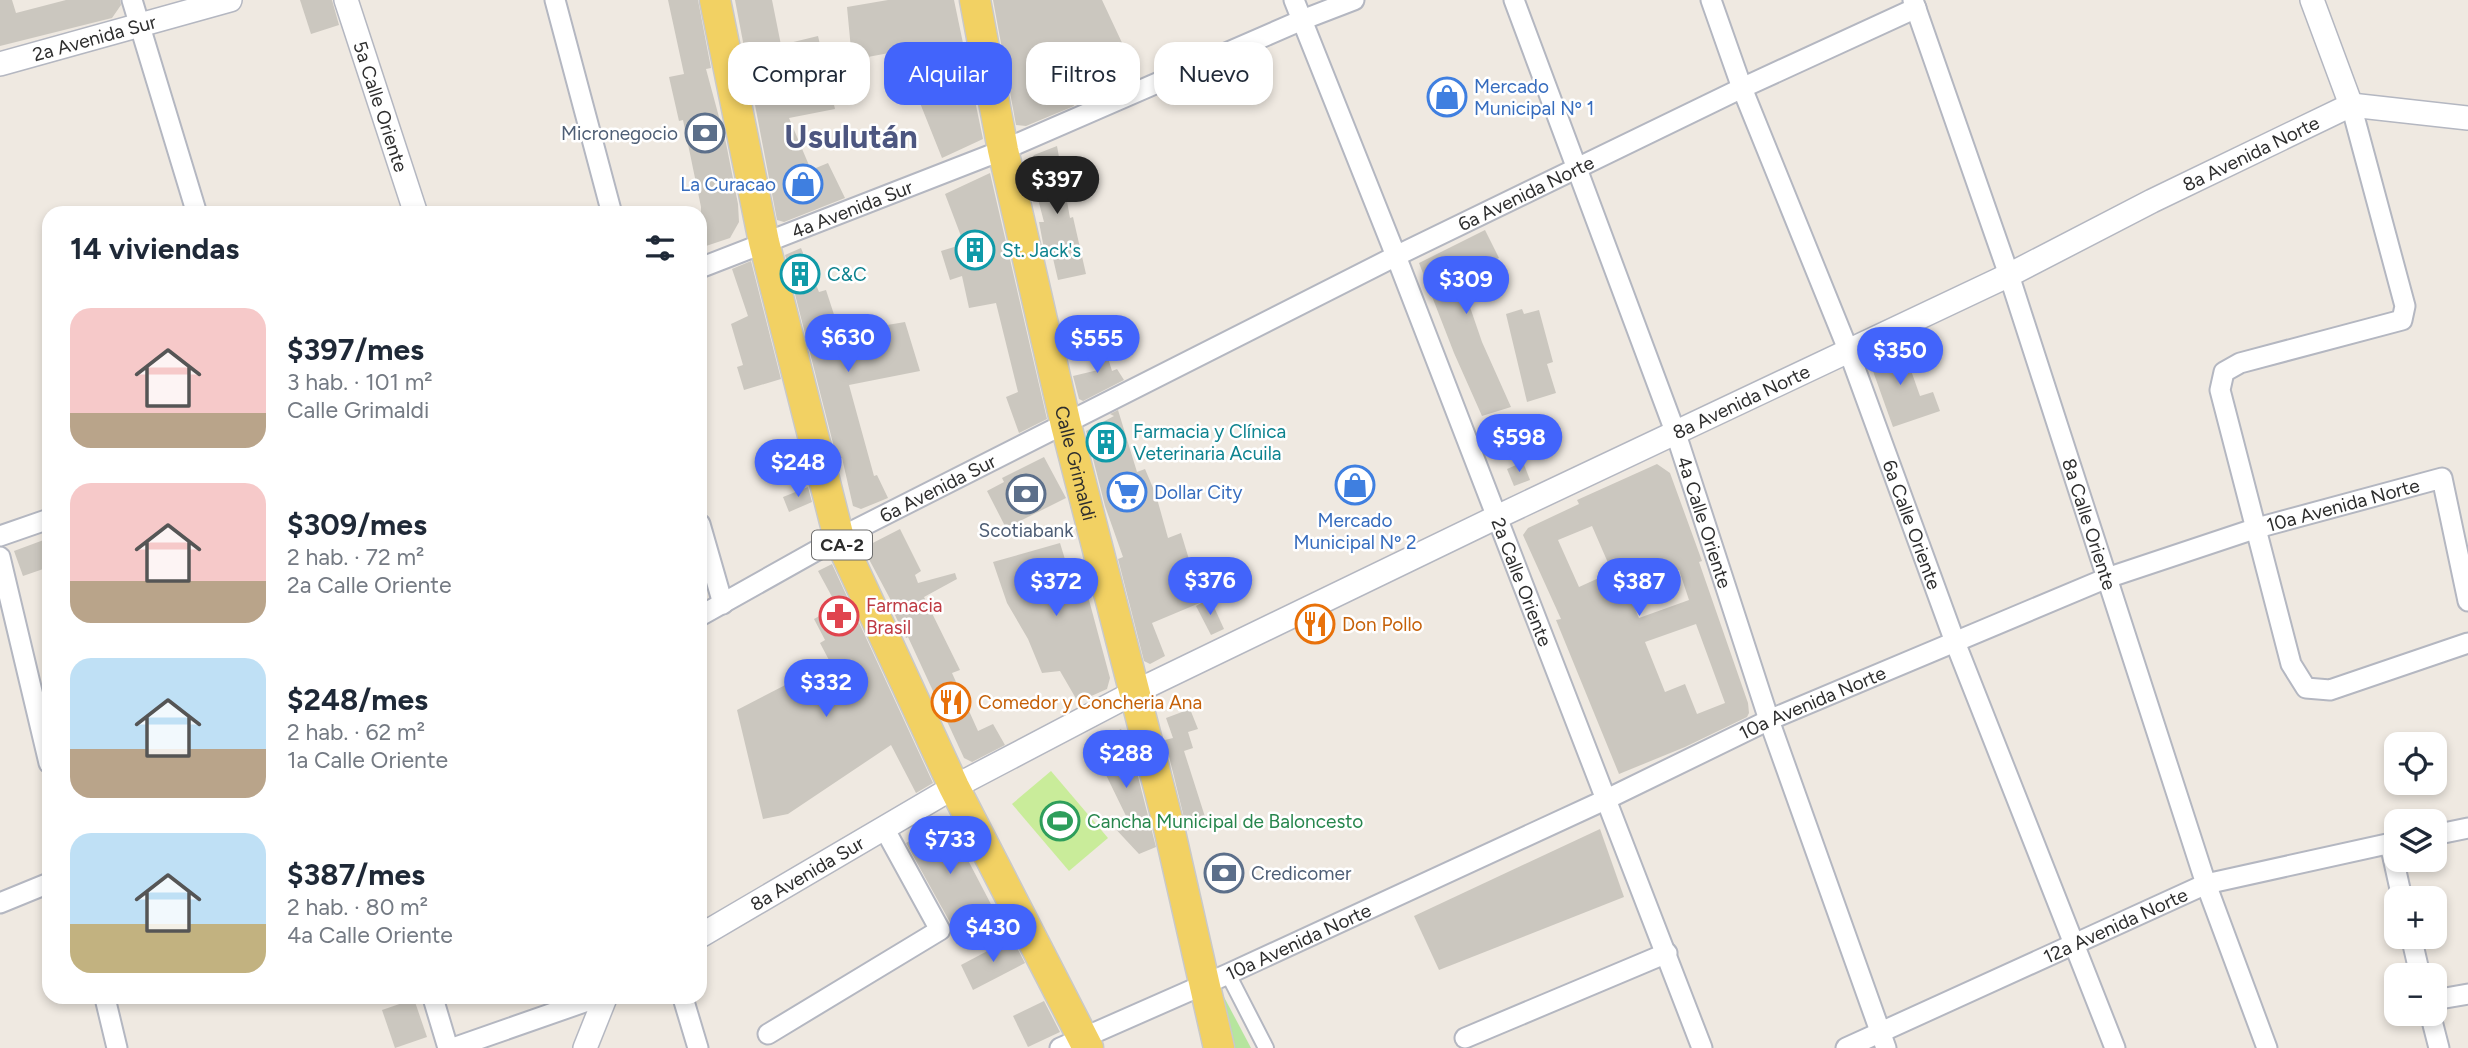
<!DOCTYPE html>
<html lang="es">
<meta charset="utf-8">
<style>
:root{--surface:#fff;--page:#f2f2f3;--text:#1f2937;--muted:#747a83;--accent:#4264fb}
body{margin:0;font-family:Figtree,sans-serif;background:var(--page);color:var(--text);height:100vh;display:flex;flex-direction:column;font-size:26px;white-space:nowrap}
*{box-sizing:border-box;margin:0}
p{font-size:23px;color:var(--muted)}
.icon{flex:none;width:38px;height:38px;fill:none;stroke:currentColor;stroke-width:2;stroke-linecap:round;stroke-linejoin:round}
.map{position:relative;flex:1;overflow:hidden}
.side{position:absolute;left:42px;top:206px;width:665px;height:798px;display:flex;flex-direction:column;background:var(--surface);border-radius:21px;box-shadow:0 4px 10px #0003}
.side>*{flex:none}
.banner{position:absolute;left:728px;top:42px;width:665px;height:63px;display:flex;gap:14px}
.tools{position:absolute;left:2384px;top:732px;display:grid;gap:14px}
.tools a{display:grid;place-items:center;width:63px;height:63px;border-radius:14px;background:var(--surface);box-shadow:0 4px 10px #0003;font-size:35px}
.price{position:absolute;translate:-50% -60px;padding:0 16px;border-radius:24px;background:var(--accent);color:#fff;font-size:23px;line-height:46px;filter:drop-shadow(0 2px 4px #0008)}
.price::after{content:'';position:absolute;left:50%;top:42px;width:21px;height:16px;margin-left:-10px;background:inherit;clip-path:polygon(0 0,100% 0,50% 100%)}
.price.selected{background:#222;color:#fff}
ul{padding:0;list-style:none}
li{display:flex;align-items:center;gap:21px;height:175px;padding:0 28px}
li span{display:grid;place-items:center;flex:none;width:196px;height:140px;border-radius:21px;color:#555}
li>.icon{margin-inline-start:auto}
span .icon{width:84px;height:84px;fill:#fffc;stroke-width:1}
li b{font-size:30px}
h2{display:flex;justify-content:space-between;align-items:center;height:84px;padding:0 28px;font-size:30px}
.chip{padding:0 24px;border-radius:21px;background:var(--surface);box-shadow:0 4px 10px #0003;font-size:24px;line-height:63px}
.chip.selected{background:var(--accent);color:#fff}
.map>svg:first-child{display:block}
.green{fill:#b6e59e}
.pitch{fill:#c9ec9a}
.building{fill:#cbc7bf;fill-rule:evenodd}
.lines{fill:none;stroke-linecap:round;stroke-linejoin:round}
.pedestrian-casing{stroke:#b4b7c1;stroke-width:18}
.minor-casing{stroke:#b4b7c1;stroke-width:23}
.tertiary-casing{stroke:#b4b7c1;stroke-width:26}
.primary-casing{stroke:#c9c9c9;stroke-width:33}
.pedestrian{stroke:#fff;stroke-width:14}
.minor{stroke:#fff;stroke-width:19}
.tertiary{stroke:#fff;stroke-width:23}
.primary{stroke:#f2d163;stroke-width:30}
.labels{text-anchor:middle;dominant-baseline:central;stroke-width:5;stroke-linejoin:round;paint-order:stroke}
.shield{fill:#fff;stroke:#6d6d6d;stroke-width:2}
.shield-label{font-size:18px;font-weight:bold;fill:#2e2e2e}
.street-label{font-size:19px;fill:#2e2e2e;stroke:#fff}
.shop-label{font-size:19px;fill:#366cbe;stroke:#fff;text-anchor:start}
.service-label{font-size:19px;fill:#4e5e75;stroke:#fff;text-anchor:end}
.culture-label{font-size:19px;fill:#0d838f;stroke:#fff;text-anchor:start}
.health-label{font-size:19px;fill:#be3a42;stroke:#fff;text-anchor:start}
.food-label{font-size:19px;fill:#c56008;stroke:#fff;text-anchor:start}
.leisure-label{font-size:19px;fill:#27864d;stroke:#fff;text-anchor:start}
.town-label{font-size:33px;font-weight:bold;fill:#4d5680;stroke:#fff}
</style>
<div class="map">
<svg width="2468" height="1048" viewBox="0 0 2468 1048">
<rect width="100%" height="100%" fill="#efe9e1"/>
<!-- green -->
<polygon class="green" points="1215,980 1251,1048 1232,1048"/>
<!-- pitch -->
<polygon class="pitch" points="1051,771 1108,838 1069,871 1012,804"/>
<!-- building -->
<g class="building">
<polygon points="0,0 12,0 16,13 66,0 120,0 121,5 112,18 0,46"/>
<polygon points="300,0 332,0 339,25 311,34"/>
<polygon points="668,0 698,0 711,68 706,69 726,143 738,204 739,222 730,238 700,248 701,207 683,120 679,121 669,77 684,74"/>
<polygon points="735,0 772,0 781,45 818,36 835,109 789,118 811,170 828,163 845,198 784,222 777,220"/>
<polygon points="888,0 954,0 983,139 942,158 920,103 942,94 934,64 915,69 910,49 852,60 847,7"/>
<polygon points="993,0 1102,0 1131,62 1063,78 1074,106 1026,126 1016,125"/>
<polygon points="1057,146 1070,218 1073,217 1086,274 1058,280 1052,254 1045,254 1039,222 1044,222 1038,199 1041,198 1030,163 1034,155"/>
<polygon points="990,173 1047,419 1019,433 1006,397 1018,392 996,303 969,308 962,276 950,280 941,251 964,244 945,194"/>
<polygon points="1485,230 1499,258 1460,278 1482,342 1511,407 1482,416 1454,353 1419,263"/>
<polygon points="801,248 819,292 826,290 840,333 905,322 920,371 849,385 874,476 877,475 888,498 861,509 853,506 842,458 837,459 785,255"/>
<polygon points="751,261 781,379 744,390 737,367 743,365 731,324 748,316 732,269"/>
<polygon points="1522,309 1524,314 1539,310 1553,362 1547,364 1556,393 1527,402 1506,314"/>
<polygon points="1101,335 1112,371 1117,369 1124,380 1083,401 1079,399 1073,376 1098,370 1094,337"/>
<polygon points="1901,342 1920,396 1933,392 1940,411 1893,427 1869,360 1870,356"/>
<polygon points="1118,410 1137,472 1145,469 1156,495 1168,538 1181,533 1202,602 1152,623 1165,656 1150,664 1144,661 1118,559 1123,557 1105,506 1086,431 1114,416 1110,414"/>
<polygon points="1044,457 1066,498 1006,528 987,491 1004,482 1002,478"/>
<polygon points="1523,462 1530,480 1514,486 1507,469"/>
<path d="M1657 464 1670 473 1702 561 1699 562 1748 703 1749 713 1747 717 1685 747 1619 774 1556 620 1561 619 1523 535 1528 528 1579 504 1577 500ZM1592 526 1612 572 1579 587 1558 540ZM1679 570 1689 600 1639 618 1627 591ZM1696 624 1725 703 1697 714 1685 684 1665 692 1645 642Z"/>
<polygon points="808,487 812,502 789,512 783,497"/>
<polygon points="900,529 921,571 915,575 918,583 955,573 957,579 924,597 960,670 952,673 978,731 993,724 1005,745 972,762 964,758 908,637 906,638 893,611 896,610 863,548"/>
<polygon points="49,538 49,567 23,576 14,551"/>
<polygon points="1060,543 1071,579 1082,574 1110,678 1107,689 1078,702 1060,671 1042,673 1028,639 1007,603 993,562"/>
<polygon points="832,564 933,783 916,793 891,745 788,814 763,819 737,710 830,662 820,643 825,640 814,619 837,606 818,571"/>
<polygon points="1210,598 1224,629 1211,635 1196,606"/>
<polygon points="1190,709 1198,729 1188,732 1193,748 1184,751 1207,823 1187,830 1165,740 1173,738 1166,718"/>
<polygon points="1121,729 1131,749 1156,847 1139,854 1111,824 1127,818 1091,744"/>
<polygon points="947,820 994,910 952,932 951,924 906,843"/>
<polygon points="1600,829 1624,897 1439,970 1414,916"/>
<polygon points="1236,857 1244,876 1212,889 1204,871"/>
<polygon points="1012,938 1025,963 973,990 961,965"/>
<polygon points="414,999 427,1037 395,1048 382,1010"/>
<polygon points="1044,1001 1060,1032 1028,1047 1013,1016"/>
</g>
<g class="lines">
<defs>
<polyline id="pedestrian" points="1228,974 1266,1048"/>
<g id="minor">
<polyline points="132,0 197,214"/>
<polyline points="555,0 612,214"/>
<path id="s1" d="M1294 0 1396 256 1702 1048"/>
<path id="s2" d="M1514 0 1676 434 1769 720 1886 1048"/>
<path id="s3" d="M1711 0 1742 88 1849 352 1955 642 2115 1048"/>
<path id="s4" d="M1913 0 2009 275 2206 884 2267 1048"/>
<polyline points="2351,105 2405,306 2402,320 2240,363 2224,372 2220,390 2291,664 2306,688 2330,690 2468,643"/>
<path id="s5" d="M700 268 1003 150 1302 20 1354 0"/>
<polyline points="700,524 723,604"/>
<polyline points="0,536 49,519"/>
<polyline points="0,557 49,763"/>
<path id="s6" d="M700 616 839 538 1396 256 1742 88 1916 8"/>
<polyline points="2434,835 2468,828"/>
<polyline points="2390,844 2402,898"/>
<polyline points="0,903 49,883"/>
<polyline points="2411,936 2420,975"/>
<polyline points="105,998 117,1048"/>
<polyline points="433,998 448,1048"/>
<polyline points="683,998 698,1048"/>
<polyline points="2434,1000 2468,994"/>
<polyline points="2430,1013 2439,1048"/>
<polyline points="768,1034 940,930 884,828"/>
<polyline points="1465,1038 1667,953"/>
<polyline points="453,1048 596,998"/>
<path id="s7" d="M1060 1048 1228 974 1607 799 1769 720 2107 578 2257 528 2442 478 2468 601"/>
<path id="s8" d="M1846 1048 2206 884 2396 842"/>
</g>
<g id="tertiary">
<path id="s9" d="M346 0 416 214"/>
<polyline points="2312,0 2351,105"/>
<path id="s10" d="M0 64 230 0"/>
<path id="s11" d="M700 936 954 787 1135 692 1497 517 2009 275 2152 201 2351 105 2468 118"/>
<polyline points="585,1048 605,998"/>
</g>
<g id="primary">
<polyline points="715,0 764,242 839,538 954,787 1088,1048"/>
<path id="s12" d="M975 0 1003 150 1066 425 1167 819 1219 1048"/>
</g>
</defs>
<!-- pedestrian casing -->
<use href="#pedestrian" class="pedestrian-casing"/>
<!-- minor casing -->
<use href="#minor" class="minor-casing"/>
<!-- tertiary casing -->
<use href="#tertiary" class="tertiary-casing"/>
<!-- primary casing -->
<use href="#primary" class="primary-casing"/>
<!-- pedestrian -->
<use href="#pedestrian" class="pedestrian"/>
<!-- minor -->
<use href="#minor" class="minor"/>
<!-- tertiary -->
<use href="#tertiary" class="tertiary"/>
<!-- primary -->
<use href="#primary" class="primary"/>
</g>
<!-- icons -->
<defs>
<symbol id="shop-ring" viewBox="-11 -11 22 22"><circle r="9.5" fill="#fff" stroke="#3f7fe0" stroke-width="1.5"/><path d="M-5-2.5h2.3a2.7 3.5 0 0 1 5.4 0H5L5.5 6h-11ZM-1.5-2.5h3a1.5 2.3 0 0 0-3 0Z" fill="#3f7fe0"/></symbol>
<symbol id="bank-ring" viewBox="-11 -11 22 22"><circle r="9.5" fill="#fff" stroke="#5c6f8a" stroke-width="1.5"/><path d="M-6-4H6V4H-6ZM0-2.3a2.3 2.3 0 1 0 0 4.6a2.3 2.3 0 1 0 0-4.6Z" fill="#5c6f8a"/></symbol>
<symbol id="building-ring" viewBox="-11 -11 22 22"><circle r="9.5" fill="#fff" stroke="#0f9aa8" stroke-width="1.5"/><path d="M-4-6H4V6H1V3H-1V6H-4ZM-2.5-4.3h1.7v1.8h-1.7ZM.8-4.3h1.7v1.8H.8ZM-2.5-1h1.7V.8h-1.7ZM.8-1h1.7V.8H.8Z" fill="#0f9aa8"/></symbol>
<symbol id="supermarket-ring" viewBox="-11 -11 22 22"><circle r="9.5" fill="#fff" stroke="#3f7fe0" stroke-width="1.5"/><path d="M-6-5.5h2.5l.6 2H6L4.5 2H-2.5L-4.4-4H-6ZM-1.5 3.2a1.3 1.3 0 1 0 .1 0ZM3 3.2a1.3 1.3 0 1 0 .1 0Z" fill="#3f7fe0"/></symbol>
<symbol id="pharmacy-ring" viewBox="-11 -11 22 22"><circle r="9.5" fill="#fff" stroke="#e0444e" stroke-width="1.5"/><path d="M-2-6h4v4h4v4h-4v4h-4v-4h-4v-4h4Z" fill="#e0444e"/></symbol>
<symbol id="restaurant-ring" viewBox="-11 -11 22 22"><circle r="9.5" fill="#fff" stroke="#e8710a" stroke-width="1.5"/><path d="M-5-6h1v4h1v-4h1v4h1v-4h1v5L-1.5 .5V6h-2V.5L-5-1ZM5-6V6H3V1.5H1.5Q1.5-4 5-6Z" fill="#e8710a"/></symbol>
<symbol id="stadium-ring" viewBox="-11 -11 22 22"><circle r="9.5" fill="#fff" stroke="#2e9e5b" stroke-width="1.5"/><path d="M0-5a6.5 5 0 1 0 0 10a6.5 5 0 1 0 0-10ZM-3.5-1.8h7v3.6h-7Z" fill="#2e9e5b"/></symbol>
</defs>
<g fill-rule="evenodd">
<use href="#shop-ring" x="1425" y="75" width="44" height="44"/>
<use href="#bank-ring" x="683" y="111" width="44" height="44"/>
<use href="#shop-ring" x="781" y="162" width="44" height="44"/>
<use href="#building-ring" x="953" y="228" width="44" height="44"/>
<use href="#building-ring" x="778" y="252" width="44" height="44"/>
<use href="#building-ring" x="1084" y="420" width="44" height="44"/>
<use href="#shop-ring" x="1333" y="463" width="44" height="44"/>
<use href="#supermarket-ring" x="1105" y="470" width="44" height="44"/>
<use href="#bank-ring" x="1004" y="472" width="44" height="44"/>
<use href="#pharmacy-ring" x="817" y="594" width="44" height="44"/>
<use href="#restaurant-ring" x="1293" y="602" width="44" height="44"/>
<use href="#restaurant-ring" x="929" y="680" width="44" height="44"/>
<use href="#stadium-ring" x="1038" y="799" width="44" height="44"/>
<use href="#bank-ring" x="1202" y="851" width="44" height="44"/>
</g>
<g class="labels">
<!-- shield labels -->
<rect class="shield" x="812" y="530.5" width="60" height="29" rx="5"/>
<g class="shield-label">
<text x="842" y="545">CA-2</text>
</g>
<!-- street labels -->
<g class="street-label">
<text stroke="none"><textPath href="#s10" startOffset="98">2a Avenida Sur</textPath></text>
<text stroke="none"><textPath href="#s9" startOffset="112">5a Calle Oriente</textPath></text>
<text stroke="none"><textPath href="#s11" startOffset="1738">8a Avenida Norte</textPath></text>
<text stroke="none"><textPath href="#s6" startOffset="928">6a Avenida Norte</textPath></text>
<text stroke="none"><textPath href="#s5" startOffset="163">4a Avenida Sur</textPath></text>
<text stroke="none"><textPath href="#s11" startOffset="1171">8a Avenida Norte</textPath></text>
<text stroke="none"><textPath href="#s12" startOffset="474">Calle Grimaldi</textPath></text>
<text stroke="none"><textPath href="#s6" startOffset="270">6a Avenida Sur</textPath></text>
<text stroke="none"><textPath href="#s7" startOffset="1395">10a Avenida Norte</textPath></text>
<text stroke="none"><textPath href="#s2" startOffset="556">4a Calle Oriente</textPath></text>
<text stroke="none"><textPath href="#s3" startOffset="562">6a Calle Oriente</textPath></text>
<text stroke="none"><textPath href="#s4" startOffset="553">8a Calle Oriente</textPath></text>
<text stroke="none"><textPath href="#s1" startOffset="625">2a Calle Oriente</textPath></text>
<text stroke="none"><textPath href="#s7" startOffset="828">10a Avenida Norte</textPath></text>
<text stroke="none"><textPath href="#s11" startOffset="124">8a Avenida Sur</textPath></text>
<text stroke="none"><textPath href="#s8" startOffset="296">12a Avenida Norte</textPath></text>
<text stroke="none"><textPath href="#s7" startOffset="261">10a Avenida Norte</textPath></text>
</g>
<!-- shop labels -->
<g class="shop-label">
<text x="1474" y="86">Mercado<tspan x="1474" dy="22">Municipal Nº 1</tspan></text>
<text x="776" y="184" text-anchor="end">La Curacao</text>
<text x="1154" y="492">Dollar City</text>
<text x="1355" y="520" text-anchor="middle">Mercado<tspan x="1355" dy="22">Municipal Nº 2</tspan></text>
</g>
<!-- service labels -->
<g class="service-label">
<text x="678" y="133">Micronegocio</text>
<text x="1026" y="530" text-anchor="middle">Scotiabank</text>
<text x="1251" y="873" text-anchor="start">Credicomer</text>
</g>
<!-- culture labels -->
<g class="culture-label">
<text x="1002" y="250">St. Jack's</text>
<text x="827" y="274">C&amp;C</text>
<text x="1133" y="431">Farmacia y Clínica<tspan x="1133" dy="22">Veterinaria Acuila</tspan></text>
</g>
<!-- health labels -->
<g class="health-label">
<text x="866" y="605">Farmacia<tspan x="866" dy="22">Brasil</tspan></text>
</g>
<!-- food labels -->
<g class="food-label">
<text x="1342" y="624">Don Pollo</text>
<text x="978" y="702">Comedor y Concheria Ana</text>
</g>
<!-- leisure labels -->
<g class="leisure-label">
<text x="1087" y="821">Cancha Municipal de Baloncesto</text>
</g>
<!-- town labels -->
<g class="town-label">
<text x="851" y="136">Usulután</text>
</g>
</g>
</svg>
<div class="tools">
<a><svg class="icon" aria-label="locate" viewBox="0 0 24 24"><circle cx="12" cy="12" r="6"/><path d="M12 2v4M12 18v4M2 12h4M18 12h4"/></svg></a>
<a><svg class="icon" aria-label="layers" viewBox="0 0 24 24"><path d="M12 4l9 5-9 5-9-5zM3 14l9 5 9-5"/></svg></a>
<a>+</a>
<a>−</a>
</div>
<b class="price selected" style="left:1057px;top:216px">$397</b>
<b class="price" style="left:1466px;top:316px">$309</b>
<b class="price" style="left:848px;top:374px">$630</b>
<b class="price" style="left:1097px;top:375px">$555</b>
<b class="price" style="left:1900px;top:387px">$350</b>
<b class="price" style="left:1519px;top:474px">$598</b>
<b class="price" style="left:798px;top:499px">$248</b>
<b class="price" style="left:1210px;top:617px">$376</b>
<b class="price" style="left:1056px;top:618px">$372</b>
<b class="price" style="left:1639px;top:618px">$387</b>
<b class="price" style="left:826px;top:719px">$332</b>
<b class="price" style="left:1126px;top:790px">$288</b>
<b class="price" style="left:950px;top:876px">$733</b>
<b class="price" style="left:993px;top:964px">$430</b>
<div class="banner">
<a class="chip">Comprar</a>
<a class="chip selected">Alquilar</a>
<a class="chip">Filtros</a>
<a class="chip">Nuevo</a>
</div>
<section class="side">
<h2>14 viviendas<svg class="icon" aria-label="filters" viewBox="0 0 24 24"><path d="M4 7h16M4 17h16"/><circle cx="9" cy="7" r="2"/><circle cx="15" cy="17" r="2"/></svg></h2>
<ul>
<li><span style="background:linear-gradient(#f6c9c9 75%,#b9a48a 0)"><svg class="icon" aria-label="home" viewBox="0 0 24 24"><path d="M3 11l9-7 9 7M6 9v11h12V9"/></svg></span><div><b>$397/mes</b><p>3 hab. · 101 m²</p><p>Calle Grimaldi</p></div></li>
<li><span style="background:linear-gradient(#f6c9c9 70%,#b9a48a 0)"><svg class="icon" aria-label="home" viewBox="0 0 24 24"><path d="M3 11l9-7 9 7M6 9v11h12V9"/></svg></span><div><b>$309/mes</b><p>2 hab. · 72 m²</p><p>2a Calle Oriente</p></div></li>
<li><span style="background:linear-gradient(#bfe0f5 65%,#b9a48a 0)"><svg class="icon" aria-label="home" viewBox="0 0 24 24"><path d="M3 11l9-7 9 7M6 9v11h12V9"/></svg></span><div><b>$248/mes</b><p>2 hab. · 62 m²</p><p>1a Calle Oriente</p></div></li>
<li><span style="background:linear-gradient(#bfe0f5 65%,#c2b280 0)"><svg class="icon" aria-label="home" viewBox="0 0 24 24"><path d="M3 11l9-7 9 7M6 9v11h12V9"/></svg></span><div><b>$387/mes</b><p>2 hab. · 80 m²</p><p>4a Calle Oriente</p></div></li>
</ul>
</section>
</div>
